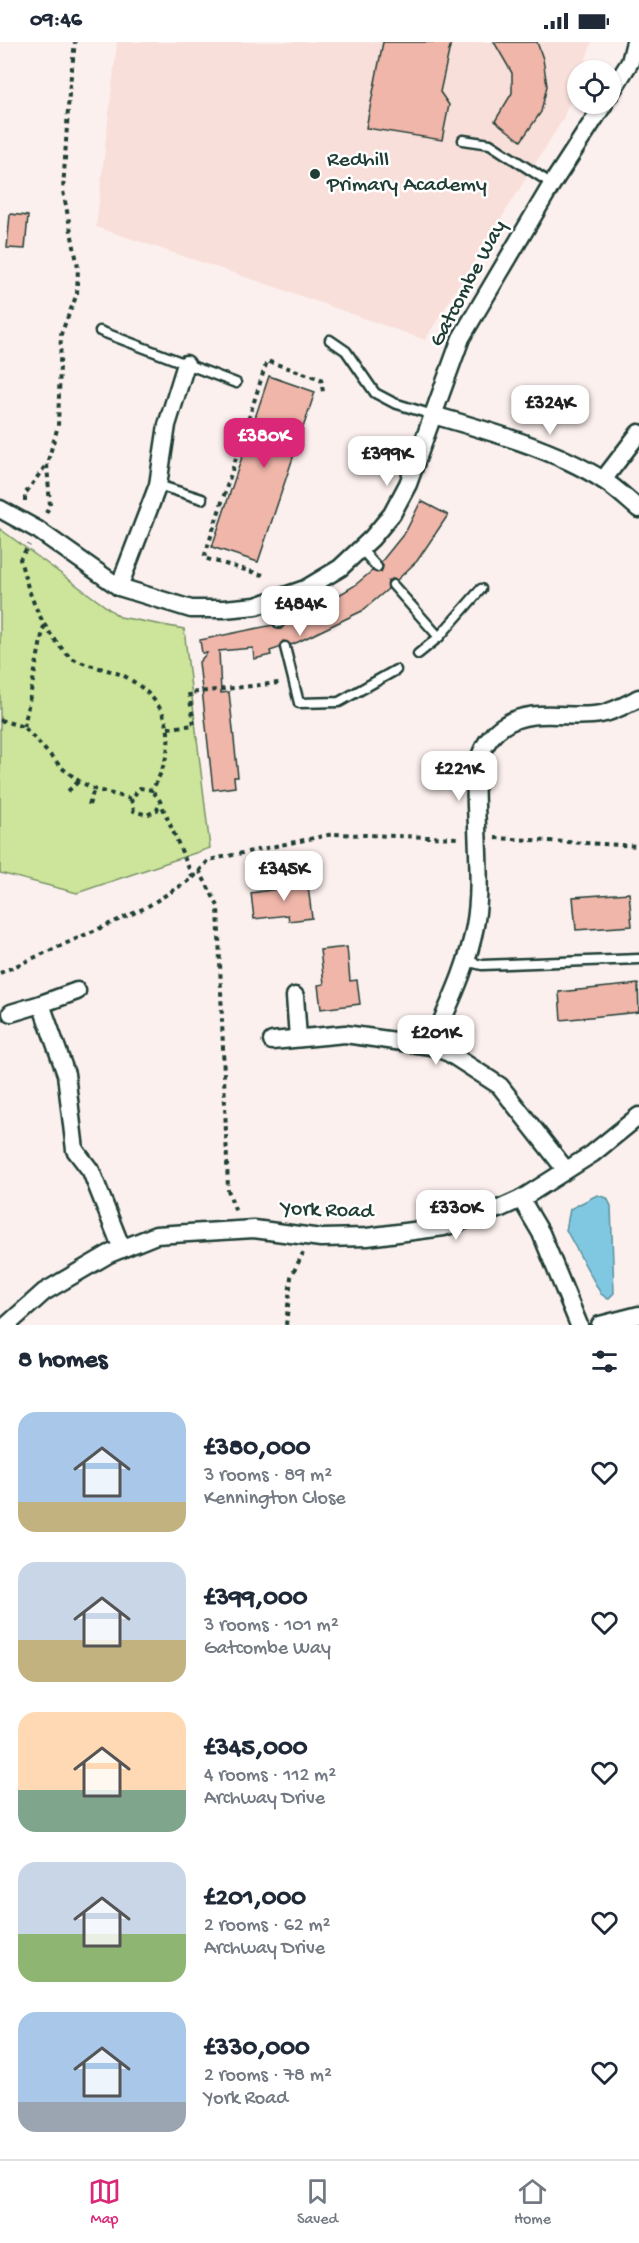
<!DOCTYPE html>
<meta charset="utf-8">
<style>
:root{--surface:#fff;--page:#f6f6f7;--text:#1f2937;--muted:#747a83;--line:#e0e1e3;--accent:#db2777}
body{margin:0;font-family:"Gochi Hand",sans-serif;background:var(--page);color:var(--text);height:100vh;display:flex;flex-direction:column;font-size:22px;white-space:nowrap}
*{box-sizing:border-box;margin:0}
p{font-size:20px;color:var(--muted)}
.icon{flex:none;width:33px;height:33px;fill:none;stroke:currentColor;stroke-width:2;stroke-linecap:round;stroke-linejoin:round}
.map{position:relative;height:1283px;overflow:hidden}
.details{display:flex;flex-direction:column;background:var(--surface);flex:1}
.details>*{flex:none}
.tools{position:absolute;left:567px;top:18px;display:grid;gap:12px}
.tools a{display:grid;place-items:center;width:54px;height:54px;border-radius:50%;background:var(--surface);box-shadow:0 2px 4px #0004;font-size:30px}
.price{position:absolute;translate:-50% -51px;padding:0 14px;border-radius:12px;background:#fff;color:#222;font-size:20px;line-height:39px;filter:drop-shadow(0 2px 3px #0008)}
.price::after{content:'';position:absolute;left:50%;top:36px;width:18px;height:14px;margin-left:-9px;background:inherit;clip-path:polygon(0 0,100% 0,50% 100%)}
.price.active{background:var(--accent);color:#fff}
ul{padding:0;list-style:none}
li{display:flex;align-items:center;gap:18px;height:150px;padding:0 18px}
li span{display:grid;place-items:center;flex:none;width:168px;height:120px;border-radius:18px;color:#555}
li>.icon{margin-inline-start:auto}
span .icon{width:72px;height:72px;fill:#fffc;stroke-width:1}
li b{font-size:26px}
h2{display:flex;justify-content:space-between;align-items:center;height:72px;padding:0 18px;font-size:26px}
.status{display:flex;justify-content:space-between;align-items:center;height:42px;padding:0 30px;background:var(--surface);direction:ltr}
.status svg{height:16px;fill:currentColor}
.dock{display:flex;justify-content:space-around;align-items:center;height:84px;border-top:2px solid var(--line);background:var(--surface);font-size:16px;color:var(--muted)}
.dock a{display:grid;justify-items:center;gap:3px}
.dock .active{color:var(--accent)}
.map>svg:first-child{display:block}
.built{fill:#f8dfda}
.green{fill:#cde59a;stroke:#769167;stroke-width:1.5}
.water{fill:#80c8e1;stroke:#59909c;stroke-width:1.5}
.building{fill:#f0b6aa;stroke:#1f3d34;stroke-width:1.5}
.lines{fill:none;stroke-linecap:round;stroke-linejoin:round}
.lane-casing{stroke:#1f3d34;stroke-width:13}
.street-casing{stroke:#1f3d34;stroke-width:21}
.path{stroke:#1f3d34;stroke-width:4;stroke-dasharray:4.5 4.5;stroke-linecap:butt}
.lane{stroke:#fff;stroke-width:8}
.street{stroke:#fff;stroke-width:16}
.poi-dot{fill:#1f3d34;stroke:#fff;stroke-width:2}
.labels{text-anchor:middle;dominant-baseline:central;stroke-width:5;stroke-linejoin:round;paint-order:stroke}
.poi-label{font-size:22px;fill:#1f3d34;stroke:#fff;text-anchor:start}
.street-label{font-size:22px;fill:#1f3d34;stroke:#fff}
</style>
<div class="status"><b>09:46</b><svg viewBox="0 0 49 12"><path d="M0 12V9h3v3zM5 12V6h3v6zM10 12V3h3v9zM15 12V0h3v12zM26 1h20v11H26zM47 4h2v5h-2z"/></svg></div>
<div class="map">
<svg width="639" height="1283" viewBox="0 0 639 1283">
<rect width="100%" height="100%" fill="#fcf0ee"/>
<filter id="ink" filterUnits="userSpaceOnUse"><feTurbulence type="fractalNoise" baseFrequency=".0167" numOctaves="2"/><feDisplacementMap in="SourceGraphic" scale="12" xChannelSelector="R" yChannelSelector="G"/><feConvolveMatrix kernelMatrix="1 2 1 2 8 2 1 2 1" color-interpolation-filters="sRGB"/></filter>
<g filter="url(#ink)">
<!-- built -->
<polygon class="built" points="117,0 592,0 582,28 578,28 577,41 562,79 425,298 284,248 96,185"/>
<!-- green -->
<polygon class="green" points="0,487 120,575 184,587 210,806 77,851 0,831"/>
<!-- water -->
<polygon class="water" points="597,1153 607,1156 611,1164 614,1251 608,1257 601,1252 566,1188 570,1167"/>
<!-- building -->
<g class="building">
<polygon points="383,0 451,0 440,50 449,63 442,98 366,86"/>
<polygon points="494,0 537,0 543,17 547,44 541,70 521,99 495,79 512,51 512,31"/>
<polygon points="10,172 28,174 25,207 7,206"/>
<polygon points="269,334 315,350 258,520 212,505"/>
<polygon points="421,459 448,473 417,519 397,538 392,537 388,539 388,547 362,569 298,600 291,603 283,599 279,606 270,609 271,613 254,617 253,606 219,609 221,651 229,650 238,735 234,735 235,745 213,748 199,620 207,611 202,611 200,598 273,583 277,587 281,587 285,580 292,578 291,576 321,564 354,544 372,529 381,530 383,524 381,520 406,489"/>
<polygon points="307,836 312,876 289,879 288,873 254,877 251,851 284,846 284,839"/>
<polygon points="629,851 632,884 576,888 573,855"/>
<polygon points="347,905 350,939 357,938 360,962 321,967 318,943 324,942 320,908"/>
<polygon points="638,942 639,970 561,978 559,950"/>
</g>
<g class="lines">
<defs>
<g id="lane">
<polyline points="463,98 490,102 552,142"/>
<polyline points="100,289 236,341"/>
<polyline points="330,298 346,309 375,351 394,361 433,373"/>
<polyline points="158,443 202,457"/>
<polyline points="361,507 377,525"/>
<polyline points="393,543 439,595 481,547"/>
<polyline points="274,558 279,581"/>
<polyline points="285,605 299,661 339,660 396,628"/>
<polyline points="418,612 439,595"/>
<polyline points="466,919 482,923 639,917"/>
</g>
<g id="street">
<polyline points="610,52 630,20 635,0"/>
<path d="M433 373C486 388 557 408 603 438 616 446 628 458 639 467"/>
<polyline points="603,438 639,391"/>
<polyline points="0,467 38,488 119,545 191,567 224,567 256,564 305,547 340,526 372,496 392,472 408,442 461,296 552,142 604,62"/>
<polyline points="119,545 158,443 167,383 186,322"/>
<polyline points="77,949 41,962 66,1032 75,1108 91,1129 122,1207"/>
<polyline points="295,954 298,996"/>
<polyline points="11,971 41,962"/>
<polyline points="272,999 345,992 431,1004 449,1011 500,1044 565,1127"/>
<path d="M431 1004C448 964 467 928 475 884 481 852 478 817 477 784 476 761 473 735 481 712 485 701 494 690 503 684 532 664 570 678 601 672 615 669 627 662 639 656"/>
<polyline points="521,1157 541,1191 579,1283"/>
<polyline points="7,1283 44,1250 109,1212 156,1193 254,1187 321,1196 367,1195 444,1185 501,1166 521,1157 592,1112 639,1074"/>
<polyline points="600,1283 639,1273"/>
</g>
</defs>
<!-- lane casing -->
<use href="#lane" class="lane-casing"/>
<!-- street casing -->
<use href="#street" class="street-casing"/>
<!-- path -->
<g class="path">
<polyline points="25,459 25,452 46,423"/>
<polyline points="46,471 50,464 47,422 58,384 61,292 77,252 78,225 63,149 69,51 75,0"/>
<polyline points="263,533 204,516 267,319 321,337 323,350"/>
<path d="M0 678 24 685 62 726 79 739 94 747 131 757 140 746 152 748C179 702 174 663 126 635 110 626 77 624 66 611 40 584 29 553 20 517L29 503"/>
<polyline points="24,685 44,583"/>
<polyline points="168,686 194,683 189,651 279,641"/>
<polyline points="68,749 79,739"/>
<polyline points="131,757 134,769 147,773 157,768 160,760"/>
<polyline points="89,763 94,747"/>
<polyline points="495,796 639,804"/>
<polyline points="199,828 218,864 228,1148 236,1171"/>
<polyline points="193,836 209,818 333,792 460,796"/>
<polyline points="0,931 145,866 193,836 160,759 152,748"/>
<polyline points="286,1283 291,1235 303,1211"/>
</g>
<!-- lane -->
<use href="#lane" class="lane"/>
<!-- street -->
<use href="#street" class="street"/>
</g>
</g>
<!-- markers -->
<circle class="poi-dot" cx="315" cy="132" r="6"/>
<g class="labels">
<!-- poi labels -->
<g class="poi-label">
<text x="327" y="119">Redhill<tspan x="327" dy="25">Primary Academy</tspan></text>
</g>
<!-- street labels -->
<g class="street-label">
<text transform="translate(469 242) rotate(-62)">Gatcombe Way</text>
<text transform="translate(327 1169) rotate(2)">York Road</text>
</g>
</g>
</svg>
<div class="tools">
<a><svg class="icon" aria-label="locate" viewBox="0 0 24 24"><circle cx="12" cy="12" r="6"/><path d="M12 2v4M12 18v4M2 12h4M18 12h4"/></svg></a>
</div>
<b class="price" style="left:550px;top:394px">£324K</b>
<b class="price active" style="left:264px;top:427px">£380K</b>
<b class="price" style="left:387px;top:445px">£399K</b>
<b class="price" style="left:300px;top:595px">£484K</b>
<b class="price" style="left:459px;top:760px">£221K</b>
<b class="price" style="left:284px;top:860px">£345K</b>
<b class="price" style="left:436px;top:1024px">£201K</b>
<b class="price" style="left:456px;top:1199px">£330K</b>
</div>
<section class="details">
<h2>8 homes<svg class="icon" aria-label="filters" viewBox="0 0 24 24"><path d="M4 7h16M4 17h16"/><circle cx="9" cy="7" r="2"/><circle cx="15" cy="17" r="2"/></svg></h2>
<ul>
<li><span style="background:linear-gradient(#a9c7e8 75%,#c2b280 0)"><svg class="icon" aria-label="home" viewBox="0 0 24 24"><path d="M3 11l9-7 9 7M6 9v11h12V9"/></svg></span><div><b>£380,000</b><p>3 rooms · 89 m²</p><p>Kennington Close</p></div><svg class="icon" aria-label="heart" viewBox="0 0 24 24"><path d="M12 20l-8-8c-3-5 5-10 8-4 3-6 11-1 8 4z"/></svg></li>
<li><span style="background:linear-gradient(#c9d6e8 65%,#c2b280 0)"><svg class="icon" aria-label="home" viewBox="0 0 24 24"><path d="M3 11l9-7 9 7M6 9v11h12V9"/></svg></span><div><b>£399,000</b><p>3 rooms · 101 m²</p><p>Gatcombe Way</p></div><svg class="icon" aria-label="heart" viewBox="0 0 24 24"><path d="M12 20l-8-8c-3-5 5-10 8-4 3-6 11-1 8 4z"/></svg></li>
<li><span style="background:linear-gradient(#ffd9b3 65%,#7fa58c 0)"><svg class="icon" aria-label="home" viewBox="0 0 24 24"><path d="M3 11l9-7 9 7M6 9v11h12V9"/></svg></span><div><b>£345,000</b><p>4 rooms · 112 m²</p><p>Archway Drive</p></div><svg class="icon" aria-label="heart" viewBox="0 0 24 24"><path d="M12 20l-8-8c-3-5 5-10 8-4 3-6 11-1 8 4z"/></svg></li>
<li><span style="background:linear-gradient(#c9d6e8 60%,#8fb573 0)"><svg class="icon" aria-label="home" viewBox="0 0 24 24"><path d="M3 11l9-7 9 7M6 9v11h12V9"/></svg></span><div><b>£201,000</b><p>2 rooms · 62 m²</p><p>Archway Drive</p></div><svg class="icon" aria-label="heart" viewBox="0 0 24 24"><path d="M12 20l-8-8c-3-5 5-10 8-4 3-6 11-1 8 4z"/></svg></li>
<li><span style="background:linear-gradient(#a9c7e8 75%,#9aa5b1 0)"><svg class="icon" aria-label="home" viewBox="0 0 24 24"><path d="M3 11l9-7 9 7M6 9v11h12V9"/></svg></span><div><b>£330,000</b><p>2 rooms · 78 m²</p><p>York Road</p></div><svg class="icon" aria-label="heart" viewBox="0 0 24 24"><path d="M12 20l-8-8c-3-5 5-10 8-4 3-6 11-1 8 4z"/></svg></li>
</ul>
</section>
<nav class="dock">
<a class="active"><svg class="icon" aria-label="map" viewBox="0 0 24 24"><path d="M3 6l6-2 6 2 6-2v14l-6 2-6-2-6 2zM9 4v14M15 6v14"/></svg>Map</a>
<a><svg class="icon" aria-label="saved" viewBox="0 0 24 24"><path d="M7 4h10v16l-5-4-5 4z"/></svg>Saved</a>
<a><svg class="icon" aria-label="home" viewBox="0 0 24 24"><path d="M3 11l9-7 9 7M6 9v11h12V9"/></svg>Home</a>
</nav>
